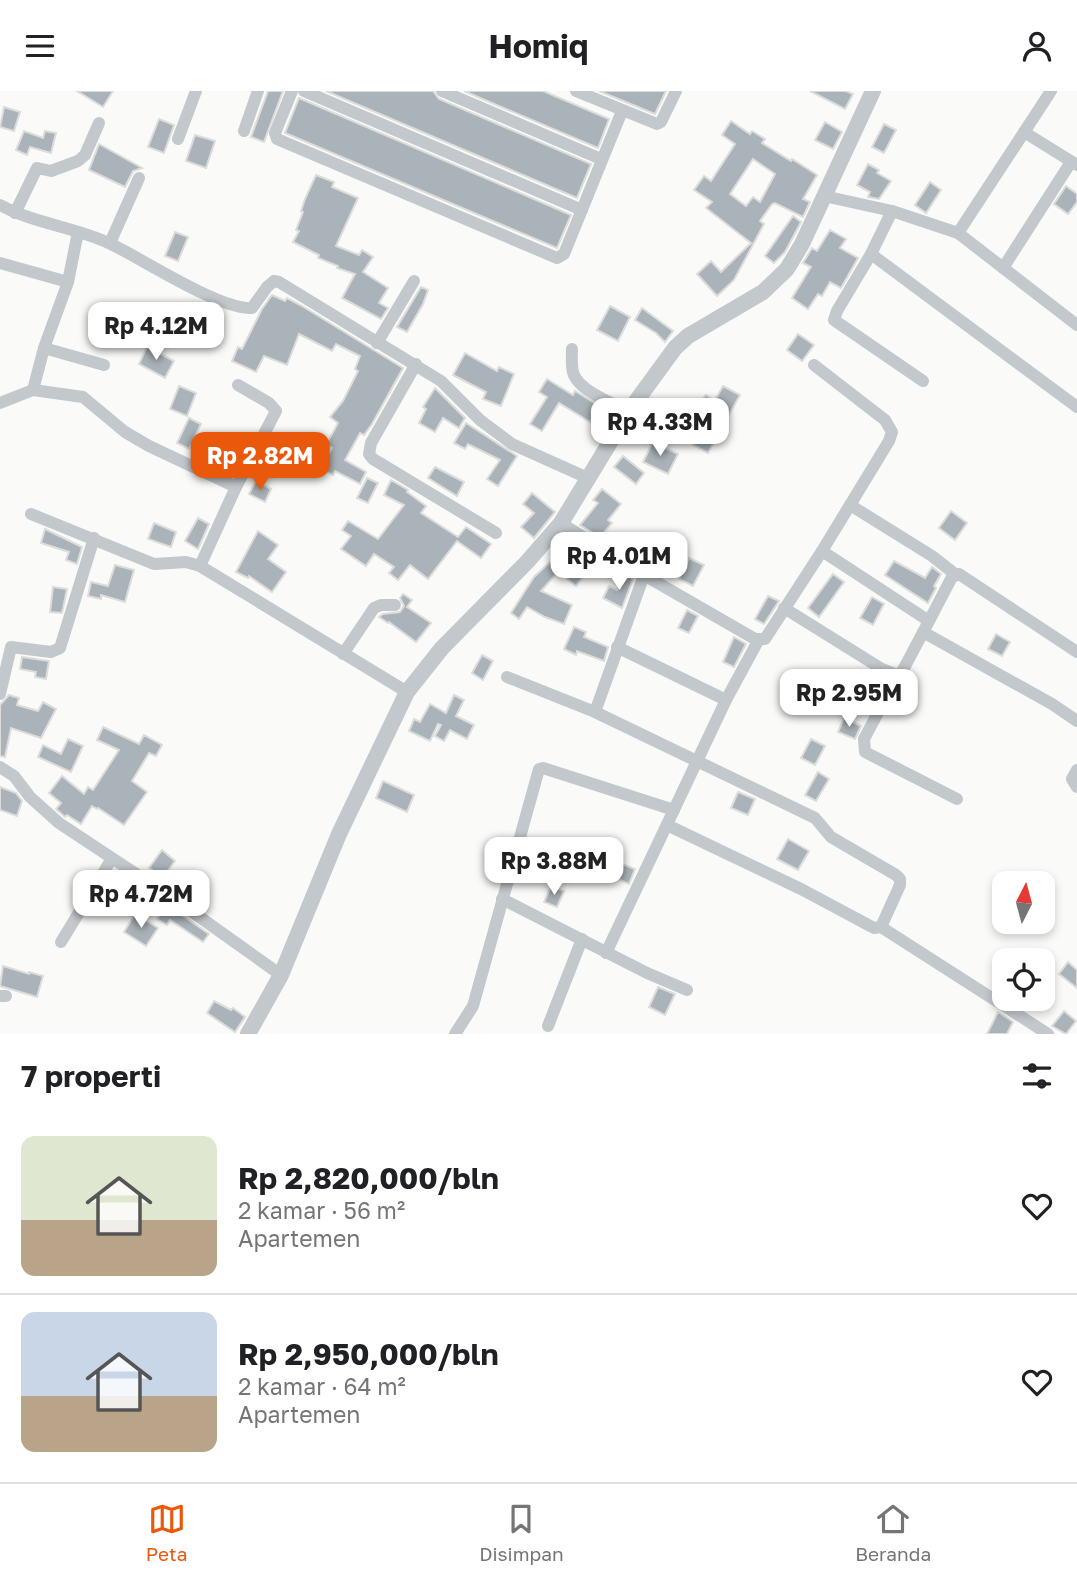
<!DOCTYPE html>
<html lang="id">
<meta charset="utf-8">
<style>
:root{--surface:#fff;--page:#f6f6f6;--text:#202124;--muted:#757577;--line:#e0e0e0;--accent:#ea580c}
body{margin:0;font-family:"Golos Text",sans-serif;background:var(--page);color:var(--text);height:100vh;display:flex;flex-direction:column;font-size:26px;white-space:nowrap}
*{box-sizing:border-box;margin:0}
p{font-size:23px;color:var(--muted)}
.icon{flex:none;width:38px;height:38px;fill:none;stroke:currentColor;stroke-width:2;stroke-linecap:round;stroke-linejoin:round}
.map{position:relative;height:943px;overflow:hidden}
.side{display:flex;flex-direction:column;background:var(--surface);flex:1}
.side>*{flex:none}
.needle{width:46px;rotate:6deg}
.buttons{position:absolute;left:992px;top:780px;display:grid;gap:14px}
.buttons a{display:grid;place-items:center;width:63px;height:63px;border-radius:14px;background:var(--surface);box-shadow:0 4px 10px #0003;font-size:35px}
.price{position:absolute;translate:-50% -60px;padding:0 16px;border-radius:14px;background:#fff;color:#222;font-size:23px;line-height:46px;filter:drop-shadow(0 2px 4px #0008)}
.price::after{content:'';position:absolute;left:50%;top:42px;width:21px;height:16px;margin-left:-10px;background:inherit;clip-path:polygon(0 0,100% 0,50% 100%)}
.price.current{background:var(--accent);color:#fff}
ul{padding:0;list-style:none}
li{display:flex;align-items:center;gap:21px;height:175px;padding:0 21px}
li+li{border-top:2px solid var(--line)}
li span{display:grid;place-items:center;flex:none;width:196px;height:140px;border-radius:14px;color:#555}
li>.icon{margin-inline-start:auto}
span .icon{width:84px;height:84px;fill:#fffc;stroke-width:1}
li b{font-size:30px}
h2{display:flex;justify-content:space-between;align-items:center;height:84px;padding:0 21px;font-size:30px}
header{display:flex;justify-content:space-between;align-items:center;height:91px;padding:0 21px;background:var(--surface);font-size:32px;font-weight:700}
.tab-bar{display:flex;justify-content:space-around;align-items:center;height:98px;border-top:2px solid var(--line);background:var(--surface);font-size:19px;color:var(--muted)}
.tab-bar a{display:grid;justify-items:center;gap:4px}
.tab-bar .current{color:var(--accent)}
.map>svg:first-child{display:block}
.building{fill:#aab3b9;stroke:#dcdcda;stroke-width:2;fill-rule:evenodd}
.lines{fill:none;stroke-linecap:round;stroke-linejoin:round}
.minor{stroke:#c3c8cc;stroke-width:12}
.tertiary{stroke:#c3c8cc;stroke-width:16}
</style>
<header><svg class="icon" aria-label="menu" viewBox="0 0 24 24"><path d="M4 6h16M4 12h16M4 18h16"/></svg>Homiq<svg class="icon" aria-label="person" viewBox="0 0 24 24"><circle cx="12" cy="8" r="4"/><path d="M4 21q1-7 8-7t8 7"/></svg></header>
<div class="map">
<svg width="1077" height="943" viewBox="0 0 1077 943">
<rect width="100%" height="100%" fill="#fafaf8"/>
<!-- building -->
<g class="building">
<polygon points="77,0 113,0 103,16"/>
<polygon points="268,0 283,0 264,51 251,46"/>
<polygon points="326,0 433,0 439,8 591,73 577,107"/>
<polygon points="464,0 543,0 609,28 598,57"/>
<polygon points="599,0 666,0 655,23"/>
<polygon points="810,0 846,0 853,3 845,18"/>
<polygon points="299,7 571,124 557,157 285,42"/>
<polygon points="4,16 20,21 14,40 0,36"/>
<polygon points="159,28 174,34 164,62 148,56"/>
<path d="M731 30 750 43 752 40 765 48 762 52 791 70 792 68 817 84 803 108 810 111 803 126 775 112 772 113 760 130 764 133 734 189 717 205 697 183 711 170 721 181 751 152 706 117 712 111 694 99 704 85 711 90 735 53 722 44ZM753 68 775 83 760 111 753 106 746 115 730 103Z"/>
<polygon points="825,31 842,41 833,58 815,49"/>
<polygon points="884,33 896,39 884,62 872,56"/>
<polygon points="24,40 43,47 45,40 56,42 51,62 30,56 27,64 16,59"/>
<polygon points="195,44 215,50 206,77 186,70"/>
<polygon points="99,53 142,77 133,80 125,96 89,79"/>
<polygon points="868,73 879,79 877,82 891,90 879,108 868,106 870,101 857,94"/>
<polygon points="316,84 334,91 332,96 358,107 336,155 359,164 362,159 373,166 363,181 388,197 379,212 388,217 381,228 342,207 355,183 337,177 338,175 318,167 319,164 293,151 299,140 296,139 303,121 301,120 305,108"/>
<polygon points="930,91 941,99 926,122 915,114"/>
<polygon points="1066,95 1077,103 1077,111 1068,123 1054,113"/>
<polygon points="793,125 801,131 785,161 774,172 765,165"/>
<polygon points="830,139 846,148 840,157 858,167 841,197 830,191 822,205 818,203 808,218 792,207 811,176 803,172 812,157 817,160"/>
<polygon points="175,141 188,146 178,170 165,165"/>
<polygon points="421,196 428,199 423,213 407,241 397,236"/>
<polygon points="272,204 285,210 287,207 302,215 403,277 372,333 364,344 360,342 345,369 366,381 360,393 335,380 333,384 321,378 332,357 326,354 338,332 330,326 343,310 358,280 355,278 360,265 336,253 332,260 299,243 287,274 264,265 256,281 232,270 238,256 242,258 262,218"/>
<polygon points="610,215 630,226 618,250 597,239"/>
<polygon points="642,217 673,240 665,251 656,242 635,229"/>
<polygon points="798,243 814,254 802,270 787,259"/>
<polygon points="147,256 174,270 165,287 139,273"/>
<polygon points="465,262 497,280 499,276 514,283 501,315 483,308 486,301 453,284"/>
<polygon points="547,288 573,304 575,300 611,322 605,335 592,328 590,331 559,312 542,340 530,333 547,306 539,301"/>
<polygon points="179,295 196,302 187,325 170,318"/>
<polygon points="723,295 740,304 708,362 693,354 705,333 691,322 706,304 714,311"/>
<polygon points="435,297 465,327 459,337 443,327 435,341 419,332 426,318 423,316"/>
<polygon points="661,308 673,316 657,339 645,331"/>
<polygon points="189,327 201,333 189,358 177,352"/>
<polygon points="466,332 517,365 498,395 487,388 500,369 468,353 465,358 454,352"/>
<polygon points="653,351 678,363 668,383 643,371"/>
<polygon points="623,365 644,382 636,393 614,376"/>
<polygon points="435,376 464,391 457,405 428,387"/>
<polygon points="367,387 378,392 368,412 357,407"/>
<polygon points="391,389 408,399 407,401 426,415 421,422 458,446 466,436 491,453 481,467 457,450 428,488 410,474 398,489 389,482 394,476 374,463 366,475 341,458 351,445 342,439 348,430 378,448 404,414 384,404"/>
<polygon points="256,390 271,398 265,411 249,403"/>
<polygon points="602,398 621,413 608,429 612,432 600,446 580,434 598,412 593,409"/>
<polygon points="532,402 555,421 534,447 521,436 534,422 523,413"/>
<polygon points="951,420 967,432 955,449 939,437"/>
<polygon points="198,427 209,433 198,458 185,450"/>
<polygon points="154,432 176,441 171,456 148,448"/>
<polygon points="45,438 82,456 77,473 66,469 69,461 41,452"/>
<polygon points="258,440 278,454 268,468 286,481 272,501 249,485 248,487 236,481"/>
<polygon points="569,447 605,470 597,481 590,476 576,495 567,488 583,467 565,452"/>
<polygon points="689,467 704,474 693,495 679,488"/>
<polygon points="894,470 925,487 932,476 941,483 934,495 936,497 928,512 885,484"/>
<polygon points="550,471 560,479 541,500 572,514 564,533 545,526 527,516 519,528 511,522 534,486"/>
<polygon points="115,474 134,479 125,511 101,504 101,508 88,505 91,491 108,495"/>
<polygon points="624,482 633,488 622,517 603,507 609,495 617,499"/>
<polygon points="833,483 844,491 819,526 808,517"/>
<polygon points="53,496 67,498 62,522 50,521"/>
<polygon points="403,503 412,509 407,516 431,532 416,551 389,531 388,532 379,526 383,523 400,521 404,515 400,507"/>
<polygon points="768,505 779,510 764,533 755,528"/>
<polygon points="872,506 884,513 873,534 860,527"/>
<polygon points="687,519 698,525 689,542 678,537"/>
<polygon points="574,536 586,541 584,546 608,556 604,570 577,560 576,564 564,558"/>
<polygon points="996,543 1010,551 1002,565 988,558"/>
<polygon points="734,546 746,553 734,576 723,571"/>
<polygon points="482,564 493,570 483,589 472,582"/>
<polygon points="22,566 49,570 46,588 35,586 36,581 20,578"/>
<polygon points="9,604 19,607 17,614 38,620 43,611 56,618 41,647 11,637 5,666 0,665 0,614"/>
<polygon points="454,604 464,609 456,625 474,634 467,648 450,639 444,650 435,645 441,634 438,633 430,650 409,640 414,628 420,631 430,613 446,622"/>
<polygon points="844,627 861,635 855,648 838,641"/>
<polygon points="103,636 139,653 144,644 162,654 156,665 149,662 132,690 147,701 124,734 98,717 97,718 92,715 81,733 67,724 65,726 56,718 61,712 49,702 62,685 84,703 88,696 93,699 119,659 97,649"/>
<polygon points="68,648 83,655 71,681 38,666 43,654 61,663"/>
<polygon points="811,648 825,655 815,674 801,667"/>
<polygon points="818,681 829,688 816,710 805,704"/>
<polygon points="383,690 414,704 407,721 376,707"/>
<polygon points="0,696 16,702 22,710 17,725 0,719"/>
<polygon points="738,701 755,708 748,724 731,717"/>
<polygon points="788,748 809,760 798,779 777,768"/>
<polygon points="162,759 175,770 163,786 149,777"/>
<polygon points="617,771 635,778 629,793 611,785"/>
<polygon points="551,795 564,800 557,816 544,811"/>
<polygon points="166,813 209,843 203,851 170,829 167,834 157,828"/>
<polygon points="135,823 158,837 146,855 124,841"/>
<polygon points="1068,871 1077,879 1077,897 1059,883"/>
<polygon points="3,875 29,883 29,881 43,885 37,906 0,895"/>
<polygon points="658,896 675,903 665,924 649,916"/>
<polygon points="214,910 231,919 233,917 245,926 235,941 207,922"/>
<polygon points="1064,920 1076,930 1066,943 1052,935"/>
<polygon points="998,921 1013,931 1007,943 987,943"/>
</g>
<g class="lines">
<!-- minor -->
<g class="minor">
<polyline points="292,0 275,42 277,48 557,167 564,163 622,20"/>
<polyline points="304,0 582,119"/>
<polyline points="442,0 601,68"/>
<polyline points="576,0 657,33 661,31 676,0"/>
<polyline points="244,40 258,0"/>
<polyline points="1024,41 1077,74"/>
<polyline points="178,48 196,0"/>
<polyline points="824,105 892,120 958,142 1077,234"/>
<path d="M0 114C35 133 76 136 111 153 144 169 220 219 252 217L267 196 274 190 279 191 441 290 480 329 512 353 590 388"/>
<polyline points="892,120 871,163 837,220 834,229 923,290"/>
<polyline points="15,122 37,77 51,80 78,70 85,64 99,32"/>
<polyline points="958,142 1051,0"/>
<polyline points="110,152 139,87"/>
<polyline points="871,163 1077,316"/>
<polyline points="0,172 68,191"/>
<polyline points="1003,177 1071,71"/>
<polyline points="377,252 414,190"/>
<polyline points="44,257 104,274"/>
<path d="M572 258C572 265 571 274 573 281 577 299 613 313 629 320"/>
<polyline points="416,273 371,352 369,363 373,368 496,442"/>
<polyline points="33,299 44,257 68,191 78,141"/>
<polyline points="0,312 33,299 83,306 125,341 149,355 236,396 200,475"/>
<polyline points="236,396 276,320 269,312 238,294"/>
<polyline points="850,414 932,465 955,483"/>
<polyline points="31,423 154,473 186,471 200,475 407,601"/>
<polyline points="561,432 644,484 755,548 765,548 822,460 889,350 892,341 885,329 814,274"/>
<polyline points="822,460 929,530 952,486 959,483 1077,561"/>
<polyline points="644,484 595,621 815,727 831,746 896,784 900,788 900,794 881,836 874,837 801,798 667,734"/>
<polyline points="784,517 882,578 898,584 903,579 929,530"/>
<polyline points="923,541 1052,613 1077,630"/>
<polyline points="617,556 726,609"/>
<polyline points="343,563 374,517 381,514 395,514"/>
<polyline points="898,584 864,648 865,661 957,708"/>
<polyline points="507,586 595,621"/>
<polyline points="0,603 11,556 51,561 60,557 94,447"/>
<polyline points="0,676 14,685 30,706 59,732 177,810 281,884"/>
<polyline points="1077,679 1072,688 1077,696"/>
<polyline points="502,808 647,882 687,899"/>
<polyline points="881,836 1048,943"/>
<polyline points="61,851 111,769"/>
<polyline points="606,862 726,609 758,550"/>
<polyline points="0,905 6,905"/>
<polyline points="548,935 582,848"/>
<polyline points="455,943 473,915 539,678 543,677 674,719"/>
</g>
<!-- tertiary -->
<polyline class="tertiary" points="248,943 281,884 339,743 407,601 442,557 527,471 561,432 629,320 675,257 688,245 763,201 787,178 802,153 873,0"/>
</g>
</svg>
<div class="buttons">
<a><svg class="needle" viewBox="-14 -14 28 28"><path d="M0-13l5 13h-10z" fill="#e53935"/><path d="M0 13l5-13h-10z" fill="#757577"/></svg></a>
<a><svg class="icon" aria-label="locate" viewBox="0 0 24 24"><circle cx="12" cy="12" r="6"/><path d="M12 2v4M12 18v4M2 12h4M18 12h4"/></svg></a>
</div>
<b class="price" style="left:156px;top:271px">Rp 4.12M</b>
<b class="price" style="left:660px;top:367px">Rp 4.33M</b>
<b class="price current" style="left:260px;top:401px">Rp 2.82M</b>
<b class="price" style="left:619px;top:501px">Rp 4.01M</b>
<b class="price" style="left:849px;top:638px">Rp 2.95M</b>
<b class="price" style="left:554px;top:806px">Rp 3.88M</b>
<b class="price" style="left:141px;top:839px">Rp 4.72M</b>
</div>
<section class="side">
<h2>7 properti<svg class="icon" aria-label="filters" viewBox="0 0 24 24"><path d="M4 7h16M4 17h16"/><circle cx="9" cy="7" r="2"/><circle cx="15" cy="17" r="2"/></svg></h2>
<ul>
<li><span style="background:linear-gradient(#dfe7d0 60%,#b9a48a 0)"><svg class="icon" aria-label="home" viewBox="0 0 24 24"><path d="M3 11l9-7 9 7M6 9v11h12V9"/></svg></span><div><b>Rp 2,820,000/bln</b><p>2 kamar · 56 m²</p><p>Apartemen</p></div><svg class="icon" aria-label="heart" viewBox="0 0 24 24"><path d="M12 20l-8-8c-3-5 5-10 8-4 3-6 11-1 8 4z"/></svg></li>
<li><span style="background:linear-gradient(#c9d6e8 60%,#b9a48a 0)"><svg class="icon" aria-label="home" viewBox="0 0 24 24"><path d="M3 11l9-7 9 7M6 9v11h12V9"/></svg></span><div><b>Rp 2,950,000/bln</b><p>2 kamar · 64 m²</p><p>Apartemen</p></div><svg class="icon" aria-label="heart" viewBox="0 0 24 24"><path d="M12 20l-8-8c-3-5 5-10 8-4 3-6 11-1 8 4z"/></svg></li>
</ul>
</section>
<nav class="tab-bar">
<a class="current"><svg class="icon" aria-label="map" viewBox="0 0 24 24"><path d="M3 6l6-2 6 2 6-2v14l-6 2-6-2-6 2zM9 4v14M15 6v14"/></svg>Peta</a>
<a><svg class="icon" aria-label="saved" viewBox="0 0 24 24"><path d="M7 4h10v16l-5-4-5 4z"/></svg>Disimpan</a>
<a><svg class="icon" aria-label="home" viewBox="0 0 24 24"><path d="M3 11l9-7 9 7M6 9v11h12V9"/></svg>Beranda</a>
</nav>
